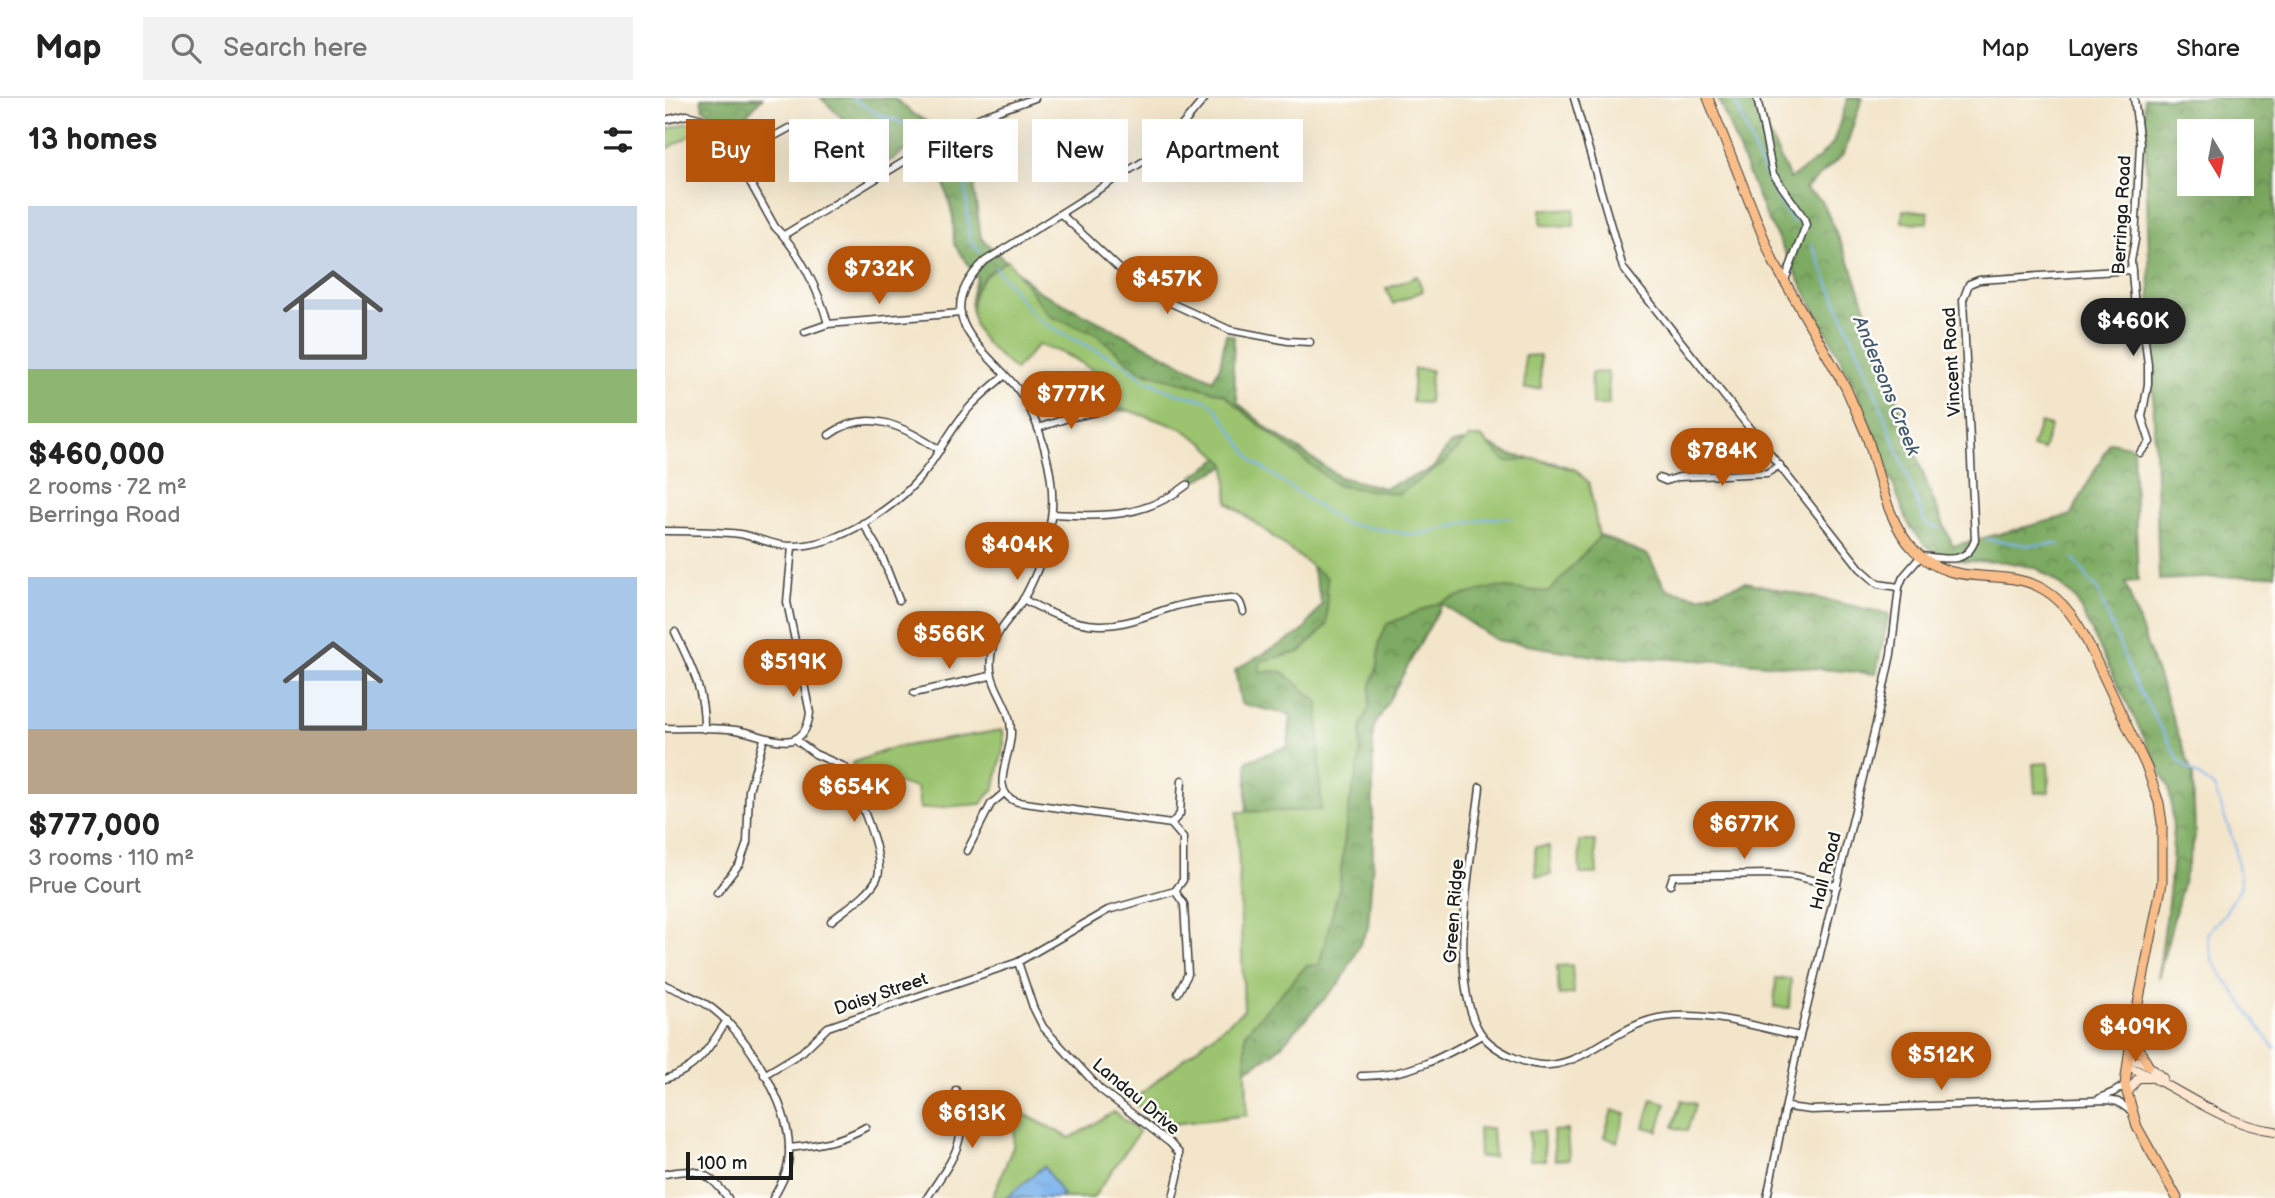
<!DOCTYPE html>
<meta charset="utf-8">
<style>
:root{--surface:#fff;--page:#f2f2f2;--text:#222;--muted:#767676;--line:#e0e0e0;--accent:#b45309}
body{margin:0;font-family:"Balsamiq Sans",sans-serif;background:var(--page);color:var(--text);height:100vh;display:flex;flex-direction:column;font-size:26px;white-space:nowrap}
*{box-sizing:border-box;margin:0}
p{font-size:23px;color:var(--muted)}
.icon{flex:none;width:38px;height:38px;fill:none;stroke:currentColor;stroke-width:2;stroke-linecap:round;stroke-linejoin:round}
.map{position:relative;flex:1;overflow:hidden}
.drawer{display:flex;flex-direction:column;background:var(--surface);width:665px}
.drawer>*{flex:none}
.hud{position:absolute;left:21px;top:21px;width:665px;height:63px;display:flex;gap:14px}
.needle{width:46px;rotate:170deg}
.tools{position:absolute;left:1512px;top:21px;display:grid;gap:14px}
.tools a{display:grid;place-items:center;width:77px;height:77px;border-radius:0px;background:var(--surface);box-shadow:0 7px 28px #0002;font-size:35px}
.scale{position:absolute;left:21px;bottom:18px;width:107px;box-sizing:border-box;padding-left:7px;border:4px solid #1c1c1c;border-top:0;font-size:19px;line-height:24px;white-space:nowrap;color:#1c1c1c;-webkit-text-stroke:5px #fdfcf7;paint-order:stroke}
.price{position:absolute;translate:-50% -60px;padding:0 16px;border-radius:24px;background:var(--accent);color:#fff;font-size:23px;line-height:46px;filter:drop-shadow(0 2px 4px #0008)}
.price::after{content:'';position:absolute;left:50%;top:42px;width:21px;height:16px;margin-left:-10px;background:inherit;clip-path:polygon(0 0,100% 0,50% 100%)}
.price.on{background:#222;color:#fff}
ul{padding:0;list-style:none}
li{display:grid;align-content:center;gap:14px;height:371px;padding:0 28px}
li span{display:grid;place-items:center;height:217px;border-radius:0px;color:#555}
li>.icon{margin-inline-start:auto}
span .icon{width:126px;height:126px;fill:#fffc;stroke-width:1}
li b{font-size:30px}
h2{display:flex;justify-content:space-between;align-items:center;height:84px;padding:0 28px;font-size:30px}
.chip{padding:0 24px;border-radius:0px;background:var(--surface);box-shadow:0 7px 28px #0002;font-size:24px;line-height:63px}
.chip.on{background:var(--accent);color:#fff}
header{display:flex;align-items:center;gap:42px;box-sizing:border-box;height:98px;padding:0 35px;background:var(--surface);border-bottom:2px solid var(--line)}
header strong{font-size:33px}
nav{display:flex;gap:38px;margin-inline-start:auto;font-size:24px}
.search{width:490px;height:63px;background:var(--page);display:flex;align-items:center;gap:18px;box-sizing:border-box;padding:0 24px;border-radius:0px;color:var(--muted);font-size:26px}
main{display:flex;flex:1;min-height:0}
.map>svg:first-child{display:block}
.forest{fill:url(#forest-crowns);stroke:#4c633f;stroke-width:2;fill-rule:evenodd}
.green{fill:#9cc470;stroke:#5c7046;stroke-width:2}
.water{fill:url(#water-ripples);stroke:#4d6884;stroke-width:2}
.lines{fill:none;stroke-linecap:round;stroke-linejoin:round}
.stream{stroke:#7eb4ed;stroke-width:2}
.minor-casing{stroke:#3c3a36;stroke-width:9}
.secondary-casing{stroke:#3c3a36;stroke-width:10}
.primary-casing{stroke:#3c3a36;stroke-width:11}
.minor{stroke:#fff;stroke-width:6}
.secondary{stroke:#fde5d0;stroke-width:8}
.primary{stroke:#f9bd89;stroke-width:9}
.labels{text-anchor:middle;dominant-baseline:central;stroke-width:5;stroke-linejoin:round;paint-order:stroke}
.street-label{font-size:18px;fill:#1c1c1c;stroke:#fdfcf7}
.water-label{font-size:19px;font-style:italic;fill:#435970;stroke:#fdfcf7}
</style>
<header>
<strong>Map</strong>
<div class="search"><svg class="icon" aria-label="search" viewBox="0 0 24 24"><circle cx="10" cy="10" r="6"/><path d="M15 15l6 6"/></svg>Search here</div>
<nav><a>Map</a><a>Layers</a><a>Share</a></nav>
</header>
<main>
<section class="drawer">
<h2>13 homes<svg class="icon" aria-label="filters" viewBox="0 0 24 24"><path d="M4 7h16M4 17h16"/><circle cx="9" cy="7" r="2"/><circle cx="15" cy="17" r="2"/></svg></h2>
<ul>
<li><span style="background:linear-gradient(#c9d6e8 75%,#8fb573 0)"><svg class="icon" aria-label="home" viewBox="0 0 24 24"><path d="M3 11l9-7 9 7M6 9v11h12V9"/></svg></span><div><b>$460,000</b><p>2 rooms · 72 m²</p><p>Berringa Road</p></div></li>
<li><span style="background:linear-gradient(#a9c7e8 70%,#b9a48a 0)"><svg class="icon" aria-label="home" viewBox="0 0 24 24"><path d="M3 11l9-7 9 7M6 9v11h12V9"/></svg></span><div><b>$777,000</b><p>3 rooms · 110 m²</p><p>Prue Court</p></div></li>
</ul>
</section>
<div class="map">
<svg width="1610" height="1100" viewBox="0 0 1610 1100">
<defs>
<pattern id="forest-crowns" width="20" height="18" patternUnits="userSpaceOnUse" patternTransform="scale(1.75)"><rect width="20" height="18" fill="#7daa62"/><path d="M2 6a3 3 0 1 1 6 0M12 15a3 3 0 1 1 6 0" fill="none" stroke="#668a50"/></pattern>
<pattern id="water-ripples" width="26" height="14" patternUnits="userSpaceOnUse" patternTransform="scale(1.75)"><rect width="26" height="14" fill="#7eb4ed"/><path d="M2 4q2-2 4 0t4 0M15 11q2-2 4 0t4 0" fill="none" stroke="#6c9acb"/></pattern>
</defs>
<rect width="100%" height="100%" fill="#fdfcf7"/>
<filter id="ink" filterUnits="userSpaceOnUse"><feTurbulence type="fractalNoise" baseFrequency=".0143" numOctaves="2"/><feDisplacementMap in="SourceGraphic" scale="14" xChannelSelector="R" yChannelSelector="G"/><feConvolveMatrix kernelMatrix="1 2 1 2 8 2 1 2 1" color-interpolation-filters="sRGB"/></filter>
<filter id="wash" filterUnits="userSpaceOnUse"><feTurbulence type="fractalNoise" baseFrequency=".00686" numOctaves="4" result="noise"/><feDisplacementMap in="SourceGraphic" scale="28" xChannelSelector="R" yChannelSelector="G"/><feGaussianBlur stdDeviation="1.57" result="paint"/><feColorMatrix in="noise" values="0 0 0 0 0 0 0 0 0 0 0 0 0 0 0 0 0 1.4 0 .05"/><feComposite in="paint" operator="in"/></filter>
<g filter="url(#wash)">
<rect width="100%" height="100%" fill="#f3e5ca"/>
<!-- forest -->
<g class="forest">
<polygon points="36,0 97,0 67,33 53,18 38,11"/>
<polygon points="156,0 229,0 247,15 275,31 223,64"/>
<path d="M1053 0H1087L1125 81 1154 60 1168 45 1183 0H1197L1179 56 1140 91 1157 103 1188 173 1264 392 1288 448 1406 417 1445 344 1468 349 1473 483 1460 484 1528 678 1530 739 1493 881C1500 819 1515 751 1504 690L1411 502 1395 486 1371 470 1341 464 1300 463 1269 453 1260 447 1244 427 1189 287 1099 114Z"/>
<path d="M1479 0H1610V477L1494 482ZM1524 33H1577V86H1524Z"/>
<path d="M302 35 313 71 309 91 316 140 373 193 548 282 555 268 561 236 569 238 568 273 573 305 606 333 675 379 719 390 767 371 785 346 813 341 846 357 891 365 911 372 934 437 983 457 1001 491 1035 499 1081 484 1224 516 1211 576 1080 564 929 558 831 542 777 506 708 631V761L703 830 677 882 608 956 581 972 582 1017 498 1027 580 913 582 663 623 648 626 617 576 606 570 572 637 534 657 506 646 466 563 405 561 368 530 383 527 379 556 359 532 332 473 312 438 314 436 311 460 286 365 239 340 263C317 234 295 219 312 180L289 146 288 119 279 84 264 61Z"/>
</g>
<!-- green -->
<g class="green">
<polygon points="22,25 39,30 0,52 0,32"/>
<polygon points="876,111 909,111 909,128 876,127"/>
<polygon points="1238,112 1263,114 1262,125 1237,124"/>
<path d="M343 162 384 218 431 236 475 273 559 296 587 321 673 388 734 396 778 366 804 339H816L841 364 869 361 911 372 924 385 934 439 884 494 831 489 786 500 722 526 714 545 713 567 706 587 704 609 696 629 695 662 683 712 674 790 654 867 641 868 580 935 582 1017 498 1027 467 1003 579 912 572 714 656 712 653 604 617 573 595 574V563L635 554 662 527V480L563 404 561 366 540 346 516 330 438 304 454 290 404 257 373 247 350 272C340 263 330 255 321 245 305 228 302 202 316 183 323 174 333 168 343 162Z"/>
<polygon points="752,178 758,193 728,206 721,191"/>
<polygon points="875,257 876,290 860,291 859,258"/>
<polygon points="749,271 766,272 764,305 747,304"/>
<polygon points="943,274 944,307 927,307 926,275"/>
<polygon points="1375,325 1386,328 1378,352 1367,349"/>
<polygon points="338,632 339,646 330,689 316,706 255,711 252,690 189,674 187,665 227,650"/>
<polygon points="1383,665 1384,694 1370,695 1368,666"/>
<polygon points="914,743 930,743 932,776 915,776"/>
<polygon points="884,748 886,777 871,778 870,749"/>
<polygon points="907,867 909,896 894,897 892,868"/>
<polygon points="1111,880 1126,881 1124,910 1109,909"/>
<polygon points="987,1001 1001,1005 993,1033 979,1029"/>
<polygon points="1017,1002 1031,1006 1022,1033 1008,1029"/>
<polygon points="351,1012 405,1040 449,1014 474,1034 428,1100 327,1100 348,1049"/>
<polygon points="947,1012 961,1016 952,1044 939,1039"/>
<polygon points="827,1030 829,1059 814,1060 813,1031"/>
<polygon points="902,1032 904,1061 890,1062 888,1033"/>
<polygon points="864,1033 878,1033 880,1062 865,1062"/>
</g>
<!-- water -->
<polygon class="water" points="379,1068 398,1097 394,1100 341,1100"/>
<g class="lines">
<!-- stream -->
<g class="stream">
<polyline points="188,0 210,15 269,36"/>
<path d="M1070 0C1086 44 1100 88 1129 125"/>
<polyline points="285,52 301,85 304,141 315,154"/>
<polyline points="1147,147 1204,278 1261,427 1275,430"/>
<polyline points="330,169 369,218 391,233 460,266 480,282 509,295 541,302 551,310 589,364 677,425 750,437 825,420 845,420"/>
<polyline points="1321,441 1363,447 1394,446"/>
<polyline points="1408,460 1432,491 1469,583 1516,665 1549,689 1570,748 1576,788 1560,815 1542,836 1548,864 1610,951"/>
</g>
</g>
</g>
<g filter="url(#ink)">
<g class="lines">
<defs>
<g id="minor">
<polyline points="909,0 958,170 1195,470 1213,486 1234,489"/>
<polyline points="1092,0 1108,76 1139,120 1141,127 1119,185"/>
<polyline points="1469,0 1475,46 1470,142 1466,163 1470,210 1480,242 1483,267 1483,286 1477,319 1485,344 1475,355"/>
<path d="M0 22 22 17 38 21 56 32 110 129C134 152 155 195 163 226"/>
<polyline points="71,59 124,30"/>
<polyline points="396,116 472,187 495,200 565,232 623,243 645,244"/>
<polyline points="119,137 289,33 316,19 370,0"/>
<polyline points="140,234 163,226 296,215"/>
<polyline points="373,330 403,320 432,314"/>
<path d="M164 337C204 308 238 329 275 352"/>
<polyline points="994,380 1001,383 1014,379 1102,375 1115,367"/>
<path d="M387 416C439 419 479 420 522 387"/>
<polyline points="198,425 216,456 234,502"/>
<path d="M0 433C24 433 51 433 75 436 92 439 108 448 126 448 173 449 234 408 261 372 276 352 287 329 304 310 314 299 327 288 339 278"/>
<polyline points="311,442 375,465"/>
<path d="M358 501C382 514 406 526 434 527 459 528 480 518 502 511 522 504 544 502 566 500 575 501 576 506 578 514"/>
<path d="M10 534C26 567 40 594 39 631"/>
<polyline points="249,595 325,578"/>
<path d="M0 630C24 631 52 628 76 633 103 638 139 660 145 615L122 504 127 449"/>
<path d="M130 641 150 656 180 669C190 691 220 756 213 778 206 796 180 811 166 823"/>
<path d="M815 689C808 752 781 880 815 934 822 945 837 954 848 959 859 964 872 968 884 967 923 965 955 924 1000 919 1045 913 1091 929 1135 938"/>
<polyline points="506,726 515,716 517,682"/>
<polyline points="302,753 326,706 339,695"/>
<polyline points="1005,787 1008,778 1103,776 1130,778 1172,788"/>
<polyline points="510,793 519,806 523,876 513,895"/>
<polyline points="52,795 75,765 82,745 84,692 99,641"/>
<path d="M0 887C16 894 34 900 48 911 82 937 124 1006 124 1050 125 1069 118 1084 108 1100"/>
<polyline points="99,977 137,954 163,929 353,864"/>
<path d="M696 978C742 979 778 959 817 937"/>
<path d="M0 981C33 971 44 950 62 922"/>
<polyline points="1435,1000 1449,994 1460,987"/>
<polyline points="1122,1009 1146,1012 1443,1002 1453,1004 1466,1013"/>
<path d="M124 1050C152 1047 177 1043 201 1029"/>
<path d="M0 1076C32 1069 44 1074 63 1100"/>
<path d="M262 1100C289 1058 305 1044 291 992"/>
<path d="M508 1100 514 1074V1055L505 1045 435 991 378 929 368 909 353 864 443 812 510 793 518 782V740L506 726 353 704C322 695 347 657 346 634 346 600 317 588 328 548 333 529 349 517 359 500 373 475 382 448 386 420 392 381 375 320 351 289 317 248 263 218 320 163L490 56 498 50 540 0"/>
<path d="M1102 1100 1135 938 1211 626 1226 556 1234 489 1238 479 1256 458C1279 460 1301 468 1310 442L1298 202 1304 186 1314 182 1467 172"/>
</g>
<g id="secondary">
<polyline points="1463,960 1483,967 1498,980"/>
<path d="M1462 968C1512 987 1555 1027 1610 1033"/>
<polyline points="1462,996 1473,980 1484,980"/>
</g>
<g id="primary">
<path d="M1043 0 1108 163 1181 290C1188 307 1196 323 1202 339 1215 377 1221 423 1249 452 1303 507 1369 441 1420 539L1482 670 1494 705 1497 725V785L1466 941 1460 987 1472 1029 1512 1100"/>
<polyline points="1471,933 1473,950 1483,967"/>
</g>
</defs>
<!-- minor casing -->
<use href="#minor" class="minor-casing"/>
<!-- secondary casing -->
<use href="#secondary" class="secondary-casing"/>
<!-- primary casing -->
<use href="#primary" class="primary-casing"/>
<!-- minor -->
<use href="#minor" class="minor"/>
<!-- secondary -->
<use href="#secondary" class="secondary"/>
<!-- primary -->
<use href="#primary" class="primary"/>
</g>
</g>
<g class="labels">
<!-- street labels -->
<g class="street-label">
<text transform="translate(1457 117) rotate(-87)">Berringa Road</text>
<text transform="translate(1287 264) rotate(-93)">Vincent Road</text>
<text transform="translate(1161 773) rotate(-76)">Hall Road</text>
<text transform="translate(789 813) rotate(-86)">Green Ridge</text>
<text transform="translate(216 896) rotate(-19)">Daisy Street</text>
<text transform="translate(471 999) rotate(40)">Landau Drive</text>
</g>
<!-- water labels -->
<g class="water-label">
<text transform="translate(1221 288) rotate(68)">Andersons Creek</text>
</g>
</g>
</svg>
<div class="tools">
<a><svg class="needle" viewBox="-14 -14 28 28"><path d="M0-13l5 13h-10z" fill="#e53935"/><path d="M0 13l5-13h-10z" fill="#767676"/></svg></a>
</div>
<div class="scale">100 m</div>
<b class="price" style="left:214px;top:208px">$732K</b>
<b class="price" style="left:502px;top:218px">$457K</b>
<b class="price on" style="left:1468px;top:260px">$460K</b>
<b class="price" style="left:406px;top:333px">$777K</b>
<b class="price" style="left:1057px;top:390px">$784K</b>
<b class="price" style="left:352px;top:484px">$404K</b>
<b class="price" style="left:284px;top:573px">$566K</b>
<b class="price" style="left:128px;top:601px">$519K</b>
<b class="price" style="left:189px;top:726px">$654K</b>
<b class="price" style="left:1079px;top:763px">$677K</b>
<b class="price" style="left:1470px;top:966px">$409K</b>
<b class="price" style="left:1276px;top:994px">$512K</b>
<b class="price" style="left:307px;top:1052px">$613K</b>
<div class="hud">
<a class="chip on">Buy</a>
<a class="chip">Rent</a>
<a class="chip">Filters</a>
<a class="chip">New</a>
<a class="chip">Apartment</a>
</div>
</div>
</main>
